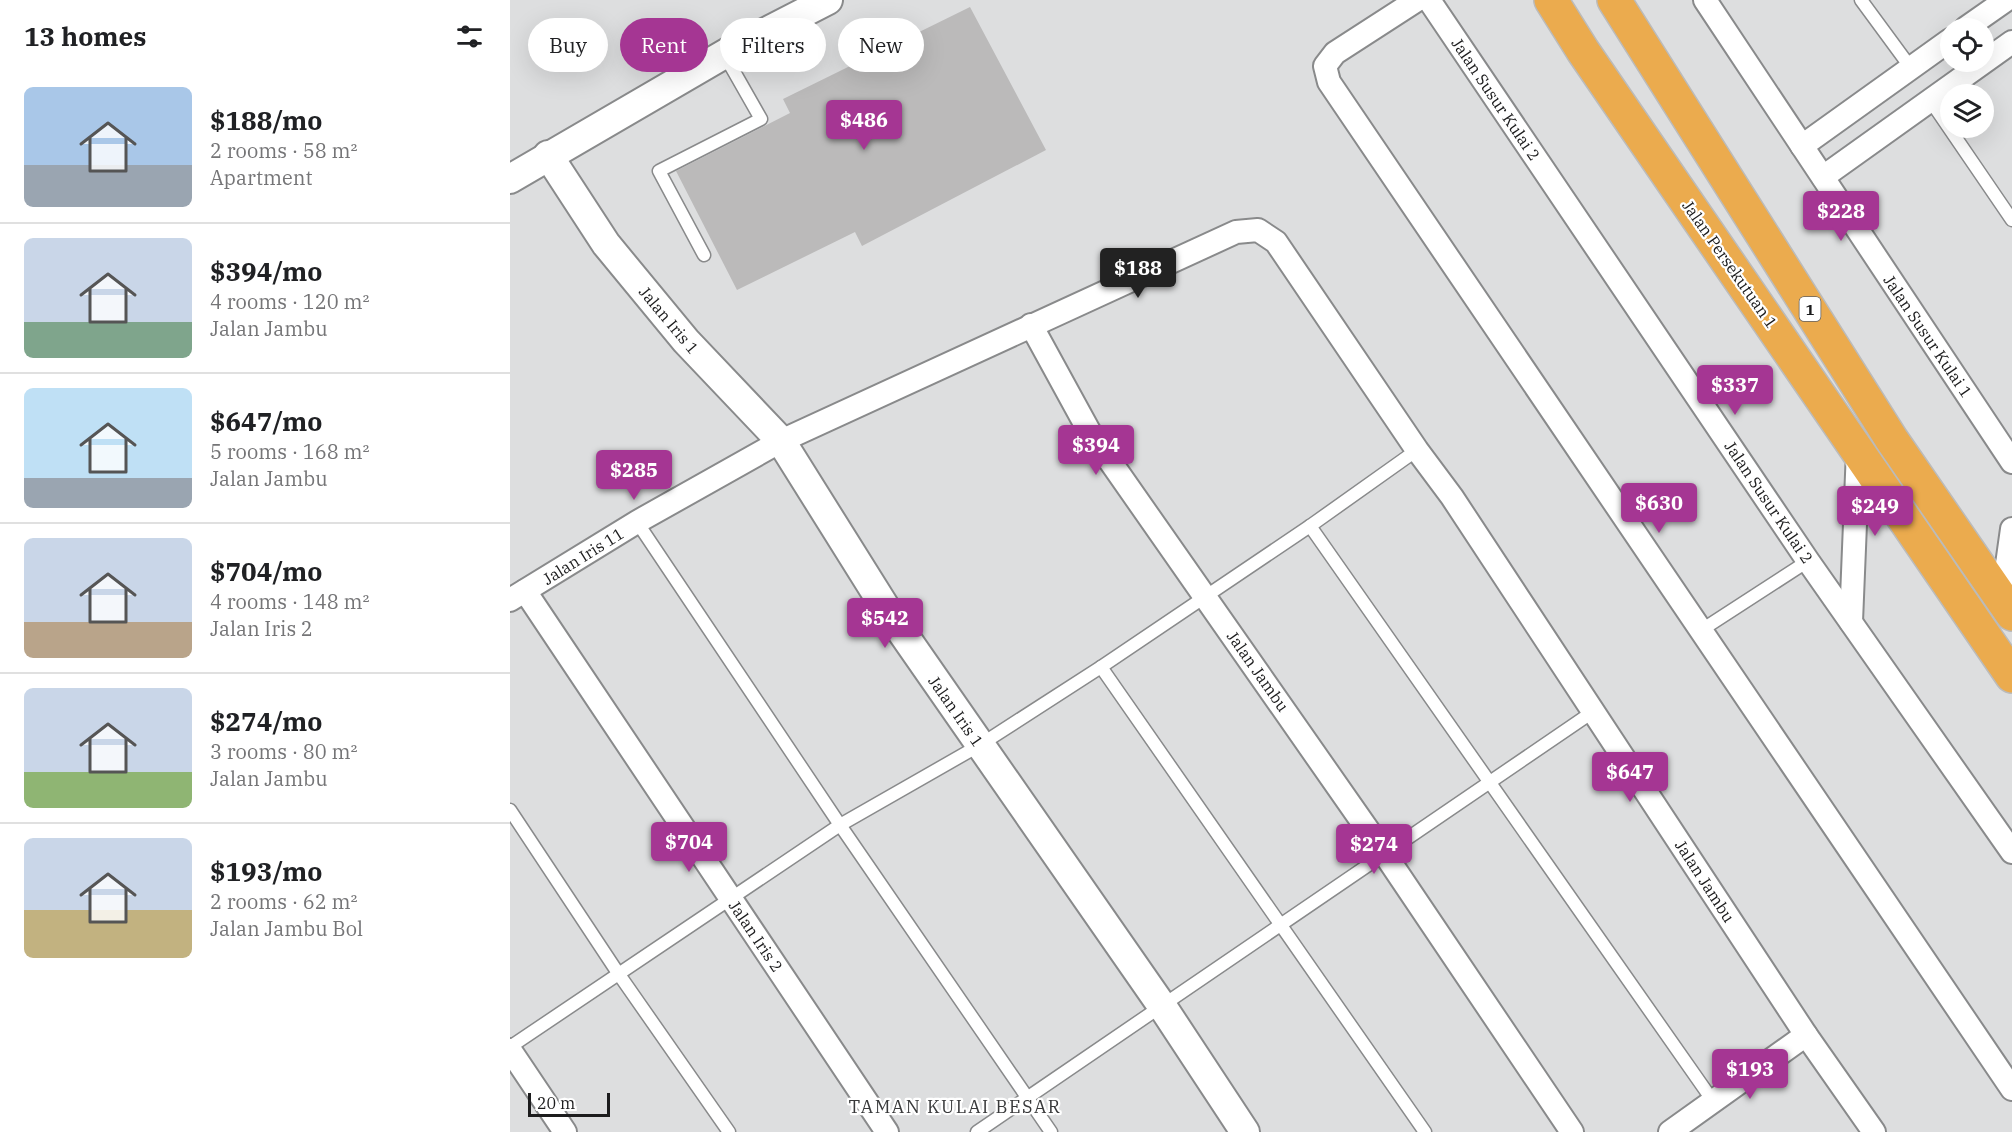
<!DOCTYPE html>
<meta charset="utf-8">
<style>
:root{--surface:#fff;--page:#f2f2f2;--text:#202124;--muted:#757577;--line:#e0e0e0;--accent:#a53693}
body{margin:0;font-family:"IBM Plex Serif",serif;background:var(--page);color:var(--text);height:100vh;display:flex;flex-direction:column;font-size:22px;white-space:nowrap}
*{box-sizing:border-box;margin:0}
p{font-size:20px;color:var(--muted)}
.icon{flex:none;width:33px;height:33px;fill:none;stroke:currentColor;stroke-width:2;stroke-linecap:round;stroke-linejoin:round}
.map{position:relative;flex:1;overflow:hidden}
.panel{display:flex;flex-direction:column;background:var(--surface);width:510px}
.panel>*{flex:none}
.hud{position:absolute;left:18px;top:18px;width:570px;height:54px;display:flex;gap:12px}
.tools{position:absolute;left:1430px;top:18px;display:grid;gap:12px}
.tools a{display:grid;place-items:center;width:54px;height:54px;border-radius:50%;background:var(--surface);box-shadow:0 6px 24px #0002;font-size:30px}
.scale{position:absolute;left:18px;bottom:15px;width:82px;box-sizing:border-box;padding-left:6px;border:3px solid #1c1c1d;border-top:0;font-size:16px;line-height:21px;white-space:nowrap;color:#1c1c1d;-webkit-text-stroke:4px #fff;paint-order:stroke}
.price{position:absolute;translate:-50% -51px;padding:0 14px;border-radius:6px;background:var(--accent);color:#fff;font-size:20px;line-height:39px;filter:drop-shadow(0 2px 3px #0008)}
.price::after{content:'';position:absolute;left:50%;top:36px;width:18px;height:14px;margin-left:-9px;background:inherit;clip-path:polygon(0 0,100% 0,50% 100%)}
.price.active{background:#222;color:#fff}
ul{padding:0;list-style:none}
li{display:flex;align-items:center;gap:18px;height:150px;padding:0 24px}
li+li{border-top:2px solid var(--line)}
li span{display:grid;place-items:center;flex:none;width:168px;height:120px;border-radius:9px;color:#555}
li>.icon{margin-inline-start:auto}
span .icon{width:72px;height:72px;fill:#fffc;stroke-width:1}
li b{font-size:26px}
h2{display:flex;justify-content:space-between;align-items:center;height:72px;padding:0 24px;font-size:26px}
.tag{padding:0 21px;border-radius:27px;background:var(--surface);box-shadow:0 6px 24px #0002;font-size:21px;line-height:54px}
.tag.active{background:var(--accent);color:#fff}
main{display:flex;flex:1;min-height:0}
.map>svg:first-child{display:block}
.building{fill:#bbbaba}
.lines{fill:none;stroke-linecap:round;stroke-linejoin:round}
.service-casing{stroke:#898a8b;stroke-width:15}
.minor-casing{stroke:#898a8b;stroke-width:26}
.tertiary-casing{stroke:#898a8b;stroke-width:32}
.trunk-casing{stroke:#bbb;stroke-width:36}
.service{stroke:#fff;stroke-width:12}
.minor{stroke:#fff;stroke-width:22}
.tertiary{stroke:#fff;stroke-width:28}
.trunk{stroke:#ebab4e;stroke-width:33}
.labels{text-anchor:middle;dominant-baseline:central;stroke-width:4.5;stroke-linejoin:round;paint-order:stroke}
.shield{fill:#fff;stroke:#606061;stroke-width:1.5}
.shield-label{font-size:15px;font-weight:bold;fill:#1c1c1d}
.street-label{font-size:16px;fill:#1c1c1d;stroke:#fff}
.neighbourhood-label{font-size:18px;letter-spacing:1.5px;fill:#38393a;stroke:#fff}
</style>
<main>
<section class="panel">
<h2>13 homes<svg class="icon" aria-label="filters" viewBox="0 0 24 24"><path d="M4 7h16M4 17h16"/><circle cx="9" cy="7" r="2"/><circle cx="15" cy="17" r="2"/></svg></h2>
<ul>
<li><span style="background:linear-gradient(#a9c7e8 65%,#9aa5b1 0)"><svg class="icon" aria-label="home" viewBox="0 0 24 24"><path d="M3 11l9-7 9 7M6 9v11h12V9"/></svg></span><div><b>$188/mo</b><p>2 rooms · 58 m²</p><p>Apartment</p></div></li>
<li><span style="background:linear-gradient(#c9d6e8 70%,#7fa58c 0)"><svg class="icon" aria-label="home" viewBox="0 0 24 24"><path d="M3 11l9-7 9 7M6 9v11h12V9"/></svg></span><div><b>$394/mo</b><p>4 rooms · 120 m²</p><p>Jalan Jambu</p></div></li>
<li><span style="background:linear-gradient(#bfe0f5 75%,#9aa5b1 0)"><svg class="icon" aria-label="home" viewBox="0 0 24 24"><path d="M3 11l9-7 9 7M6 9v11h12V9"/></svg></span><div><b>$647/mo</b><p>5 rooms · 168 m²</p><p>Jalan Jambu</p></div></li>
<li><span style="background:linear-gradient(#c9d6e8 70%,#b9a48a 0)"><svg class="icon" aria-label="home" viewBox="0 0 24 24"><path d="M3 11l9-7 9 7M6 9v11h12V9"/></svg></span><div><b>$704/mo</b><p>4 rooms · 148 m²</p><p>Jalan Iris 2</p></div></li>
<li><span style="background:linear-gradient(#c9d6e8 70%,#8fb573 0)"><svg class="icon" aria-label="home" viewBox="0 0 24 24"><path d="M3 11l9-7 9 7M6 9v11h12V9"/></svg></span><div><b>$274/mo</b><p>3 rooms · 80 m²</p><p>Jalan Jambu</p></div></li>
<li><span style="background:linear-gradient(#c9d6e8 60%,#c2b280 0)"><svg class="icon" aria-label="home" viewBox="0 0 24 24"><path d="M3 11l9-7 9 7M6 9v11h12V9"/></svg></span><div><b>$193/mo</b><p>2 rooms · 62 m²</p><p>Jalan Jambu Bol</p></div></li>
</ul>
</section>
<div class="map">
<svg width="1502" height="1132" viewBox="0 0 1502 1132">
<rect width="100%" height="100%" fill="#dddedf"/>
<!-- building -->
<polygon class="building" points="460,7 536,150 352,246 345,232 227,290 166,171 280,113 273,99"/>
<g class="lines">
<defs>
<g id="service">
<polyline points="1351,0 1401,68"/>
<polyline points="1420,100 1502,220"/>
<polyline points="194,255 149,171 251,119 214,54"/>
<polyline points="127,522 330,825 541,1132"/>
<polyline points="800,526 1203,1101"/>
<polyline points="1190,631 1298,561"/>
<polyline points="591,667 915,1132"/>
<polyline points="0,810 108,973 219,1132"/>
<polyline points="0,1047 330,825 470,745 591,667 800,526 907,450"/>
<polyline points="467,1132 1084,711"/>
</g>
<g id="minor">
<polyline points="907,0 825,53 815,66 819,82 1502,1089"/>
<polyline points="919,0 1298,561 1502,852"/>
<polyline points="1195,0 1502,462"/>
<polyline points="1456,28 1496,0"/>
<polyline points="1292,146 1440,40"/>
<polyline points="1313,177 1502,42"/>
<polyline points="521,325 579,431 874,853 1062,1132"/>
<polyline points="15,591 377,1132"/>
<polyline points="0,600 127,522 271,441 726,232 748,230 766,242 907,450 942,497 1296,1035 1364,1132"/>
<polyline points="1492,600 1502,529"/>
<polyline points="1341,622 1348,450"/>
<polyline points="0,1050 55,1132"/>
<polyline points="1160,1132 1296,1035"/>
</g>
<g id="tertiary">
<polyline points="38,155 96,244 176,341 271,441 380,615 652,1006 735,1132"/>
<polyline points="0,179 225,48 318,0"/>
</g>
<g id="trunk">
<polyline points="1041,0 1073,51 1502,676"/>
<polyline points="1104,0 1382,440 1502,614"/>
</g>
</defs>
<!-- service casing -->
<use href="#service" class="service-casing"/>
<!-- minor casing -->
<use href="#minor" class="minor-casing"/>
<!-- tertiary casing -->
<use href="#tertiary" class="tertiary-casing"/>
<!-- trunk casing -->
<use href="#trunk" class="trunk-casing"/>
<!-- service -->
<use href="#service" class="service"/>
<!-- minor -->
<use href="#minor" class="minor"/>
<!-- tertiary -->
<use href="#tertiary" class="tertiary"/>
<!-- trunk -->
<use href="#trunk" class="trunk"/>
</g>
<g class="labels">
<!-- shield labels -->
<rect class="shield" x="1289.5" y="297" width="21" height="24" rx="4.5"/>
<g class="shield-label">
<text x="1300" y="309">1</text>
</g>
<!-- street labels -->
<g class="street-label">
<text transform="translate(986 99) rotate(56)">Jalan Susur Kulai 2</text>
<text transform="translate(1220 264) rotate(55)">Jalan Persekutuan 1</text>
<text transform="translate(159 320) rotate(50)">Jalan Iris 1</text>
<text transform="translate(1418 336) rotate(56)">Jalan Susur Kulai 1</text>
<text transform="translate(1259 502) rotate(56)">Jalan Susur Kulai 2</text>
<text transform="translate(73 556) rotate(-32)">Jalan Iris 11</text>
<text transform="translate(748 671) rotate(55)">Jalan Jambu</text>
<text transform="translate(446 711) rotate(55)">Jalan Iris 1</text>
<text transform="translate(1195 881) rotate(57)">Jalan Jambu</text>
<text transform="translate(246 936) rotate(56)">Jalan Iris 2</text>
</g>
<!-- neighbourhood labels -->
<g class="neighbourhood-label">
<text x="445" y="1106">TAMAN KULAI BESAR</text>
</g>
</g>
</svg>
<div class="tools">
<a><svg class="icon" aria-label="locate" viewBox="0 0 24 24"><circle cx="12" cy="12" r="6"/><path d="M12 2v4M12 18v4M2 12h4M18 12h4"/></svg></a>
<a><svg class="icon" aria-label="layers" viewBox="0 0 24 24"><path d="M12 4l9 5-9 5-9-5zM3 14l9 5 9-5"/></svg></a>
</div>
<div class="scale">20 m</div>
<b class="price" style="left:354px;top:151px">$486</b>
<b class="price" style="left:1331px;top:242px">$228</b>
<b class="price active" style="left:628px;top:299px">$188</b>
<b class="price" style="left:1225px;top:416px">$337</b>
<b class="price" style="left:586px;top:476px">$394</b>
<b class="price" style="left:124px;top:501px">$285</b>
<b class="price" style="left:1149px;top:534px">$630</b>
<b class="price" style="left:1365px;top:537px">$249</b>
<b class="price" style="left:375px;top:649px">$542</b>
<b class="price" style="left:1120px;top:803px">$647</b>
<b class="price" style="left:179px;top:873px">$704</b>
<b class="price" style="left:864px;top:875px">$274</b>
<b class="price" style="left:1240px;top:1100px">$193</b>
<div class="hud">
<a class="tag">Buy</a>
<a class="tag active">Rent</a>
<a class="tag">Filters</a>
<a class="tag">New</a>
</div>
</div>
</main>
